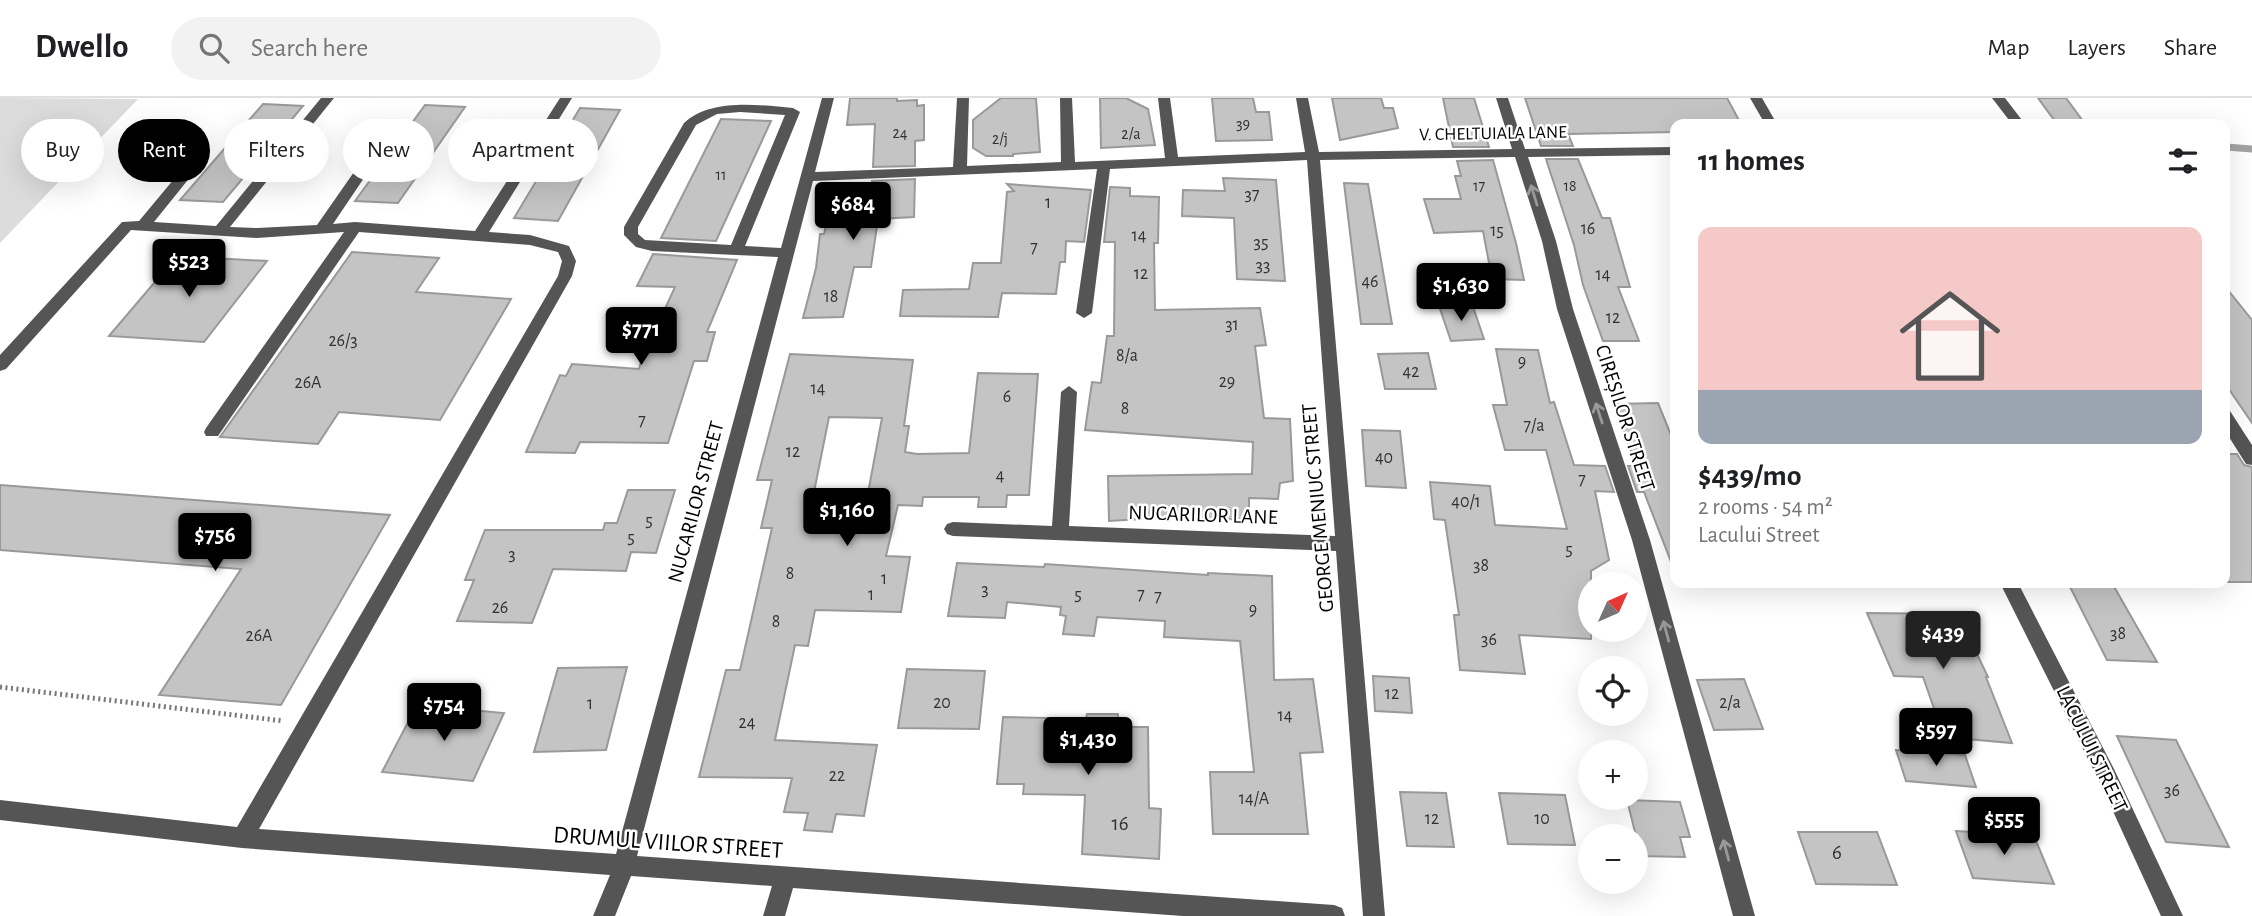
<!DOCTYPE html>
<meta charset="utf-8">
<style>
:root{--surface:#fff;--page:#f2f2f2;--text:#202124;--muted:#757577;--line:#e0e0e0;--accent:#000}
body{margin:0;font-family:"Alegreya Sans",sans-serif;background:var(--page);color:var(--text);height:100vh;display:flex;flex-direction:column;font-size:26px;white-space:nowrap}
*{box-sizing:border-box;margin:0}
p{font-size:23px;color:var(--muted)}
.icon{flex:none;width:38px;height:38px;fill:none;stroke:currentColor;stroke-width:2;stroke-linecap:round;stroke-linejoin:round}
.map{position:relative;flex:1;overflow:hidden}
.drawer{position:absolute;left:1670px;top:21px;width:560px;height:469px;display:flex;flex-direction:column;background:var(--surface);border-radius:14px;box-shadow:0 7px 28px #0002}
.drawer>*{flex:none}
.hud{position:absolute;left:21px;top:21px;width:665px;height:63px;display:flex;gap:14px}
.needle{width:46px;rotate:45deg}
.controls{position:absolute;left:1578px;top:474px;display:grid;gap:14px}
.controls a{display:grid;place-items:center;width:70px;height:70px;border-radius:50%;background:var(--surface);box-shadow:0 7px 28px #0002;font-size:35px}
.price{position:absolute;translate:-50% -60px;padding:0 16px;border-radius:7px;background:var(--accent);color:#fff;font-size:23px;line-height:46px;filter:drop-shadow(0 2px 4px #0008)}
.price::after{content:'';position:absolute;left:50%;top:42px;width:21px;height:16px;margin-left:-10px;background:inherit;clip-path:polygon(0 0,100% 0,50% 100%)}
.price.current{background:#222;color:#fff}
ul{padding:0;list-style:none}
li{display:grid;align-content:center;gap:14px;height:371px;padding:0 28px}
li+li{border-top:2px solid var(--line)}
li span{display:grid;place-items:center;height:217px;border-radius:14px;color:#555}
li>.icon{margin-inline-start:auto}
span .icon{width:126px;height:126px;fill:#fffc;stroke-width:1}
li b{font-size:30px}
h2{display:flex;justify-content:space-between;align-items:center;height:84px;padding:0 28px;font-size:30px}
.tag{padding:0 24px;border-radius:32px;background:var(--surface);box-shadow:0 7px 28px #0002;font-size:24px;line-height:63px}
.tag.current{background:var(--accent);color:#fff}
header{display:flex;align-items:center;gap:42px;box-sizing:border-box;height:98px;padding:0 35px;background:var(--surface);border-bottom:2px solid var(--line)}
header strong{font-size:33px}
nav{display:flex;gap:38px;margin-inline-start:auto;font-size:24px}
.search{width:490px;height:63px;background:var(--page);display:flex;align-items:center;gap:18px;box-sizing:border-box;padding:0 24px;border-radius:38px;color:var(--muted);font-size:26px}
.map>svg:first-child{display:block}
.green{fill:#dcdcdc}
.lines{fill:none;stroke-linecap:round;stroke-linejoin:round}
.stream{stroke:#a3a3a3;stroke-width:7}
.building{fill:#c4c4c4;stroke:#999;stroke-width:2;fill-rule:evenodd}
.path{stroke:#777;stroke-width:5;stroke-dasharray:2 3.5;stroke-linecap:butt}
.minor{fill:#555;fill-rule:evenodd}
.oneway{stroke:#999}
.labels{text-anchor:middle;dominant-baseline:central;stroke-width:5;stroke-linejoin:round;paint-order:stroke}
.far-number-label{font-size:16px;fill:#313131}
.far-street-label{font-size:18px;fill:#000;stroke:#fff}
.number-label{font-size:18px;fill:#313131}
.street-label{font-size:21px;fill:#000;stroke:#fff}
.near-number-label{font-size:21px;fill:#313131}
.near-street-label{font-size:24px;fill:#000;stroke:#fff}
</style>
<header>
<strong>Dwello</strong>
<div class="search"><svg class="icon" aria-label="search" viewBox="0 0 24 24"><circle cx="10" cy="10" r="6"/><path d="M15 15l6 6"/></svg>Search here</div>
<nav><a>Map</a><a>Layers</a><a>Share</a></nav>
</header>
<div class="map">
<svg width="2252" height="818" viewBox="0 0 2252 818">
<rect width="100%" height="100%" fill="#fff"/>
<!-- green -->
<polygon class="green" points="0,0 138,1 0,145"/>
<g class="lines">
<!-- stream -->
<polyline class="stream" points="2226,49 2252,51"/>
</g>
<!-- building -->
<g class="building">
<polygon points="850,0 897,0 897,3 917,2 917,8 924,7 924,42 915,43 915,68 873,69 875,26 847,27"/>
<polygon points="1001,0 1036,0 1040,54 1013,56 1013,58 986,58 973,50 973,22"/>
<polygon points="1100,0 1126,0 1148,11 1155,47 1101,50"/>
<polygon points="1212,0 1253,0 1256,14 1269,14 1272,42 1216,43"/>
<polygon points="1332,0 1381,0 1384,10 1393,10 1398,30 1340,42"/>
<polygon points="1443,0 1474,0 1489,49 1453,49"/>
<polygon points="1525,0 1727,0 1741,26 1675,26 1675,34 1568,36 1573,48 1541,48"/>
<polygon points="2038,0 2066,0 2085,26 2057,26"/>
<polygon points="263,6 303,8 223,104 180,102"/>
<polygon points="425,7 465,9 398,105 355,103"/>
<polygon points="580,10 620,12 558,123 514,120"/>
<polygon points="721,21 771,23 716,143 661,140"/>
<polygon points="1546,61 1578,61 1602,120 1610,120 1630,189 1618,189 1639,243 1603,243 1583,187 1574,147"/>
<polygon points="1493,62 1516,145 1524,182 1492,181 1483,133 1434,135 1424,101 1461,101 1455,78 1461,78 1457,63"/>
<polygon points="1223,80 1276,82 1285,183 1237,181 1234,120 1182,118 1183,92 1225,93"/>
<polygon points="915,81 914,119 878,121 871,169 854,169 843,219 803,220 816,170 820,136 824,136 833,99 872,99 872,83"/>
<polygon points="1344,85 1368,86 1392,226 1361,226"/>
<polygon points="1007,86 1091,92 1084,144 1066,143 1065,164 1060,164 1056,196 1002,195 998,219 900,218 903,192 969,191 973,165 1001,165 1007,94 1014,93"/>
<polygon points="1110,89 1130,90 1130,98 1159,99 1158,145 1154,145 1155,212 1260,210 1266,247 1255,248 1264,320 1290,321 1293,383 1280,385 1278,401 1249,400 1249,422 1177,419 1109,423 1108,378 1252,376 1253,344 1085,332 1092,284 1101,285 1107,238 1114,238 1115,144 1104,144"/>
<polygon points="352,154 439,160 416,194 511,201 440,322 339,314 318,346 220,339"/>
<polygon points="653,156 737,162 707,234 715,234 707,263 694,263 668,345 580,344 575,355 526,354 560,277 566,278 572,266 639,271 649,235 654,235 675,189 637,188"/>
<polygon points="177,158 267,163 204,244 109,238"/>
<polygon points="2224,187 2252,222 2252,325 2224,284"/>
<polygon points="1472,206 1484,241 1451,243 1439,208"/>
<polygon points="1496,251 1538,252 1550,305 1554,304 1574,367 1605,368 1614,394 1595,393 1609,462 1591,473 1591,541 1519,537 1525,576 1460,572 1454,517 1459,517 1445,422 1434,421 1430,384 1490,388 1495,427 1567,431 1546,352 1505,352 1493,307 1507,307"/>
<polygon points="1428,255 1436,291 1385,291 1378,256"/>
<path d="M790 256 913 262 904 328H909L905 354 917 356 969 355 978 275 1038 276 1029 397H1007L1006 409H978L979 399H923L922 408 898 407 886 458 910 459 901 514 815 512 808 548 795 547 775 642 877 647 864 718 836 716 832 734 804 732 808 715 784 714 792 680 699 679 726 572H740L772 430H761L772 382H757ZM829 319 882 320 868 395 814 394Z"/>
<polygon points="1658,305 1675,347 1673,469 1644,394 1637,394 1628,368 1634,368 1632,364 1635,364 1614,306"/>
<polygon points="1362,332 1400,333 1406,390 1366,388"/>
<polygon points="2224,356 2237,356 2244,367 2252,369 2252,484 2224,484"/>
<polygon points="0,387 390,417 281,607 159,597 241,471 0,452"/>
<polygon points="628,392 675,392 656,455 631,454 626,473 553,471 532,525 457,523 474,482 465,482 485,432 603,432 605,425 617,425"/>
<polygon points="957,465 1044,469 1045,466 1208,477 1208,475 1272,478 1274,582 1313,581 1323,654 1300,655 1308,736 1213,736 1210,674 1254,674 1240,543 1164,539 1165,523 1097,519 1094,538 1063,536 1066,518 1060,517 1061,509 1007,504 1005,520 948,518"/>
<polygon points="2068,485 2112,485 2157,564 2107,562"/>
<polygon points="1867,515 1958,516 1988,579 1986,579 2012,645 1944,639 1923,579 1894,578"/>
<polygon points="627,569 606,652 534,654 558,570"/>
<polygon points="907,571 985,573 979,631 898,630"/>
<polygon points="1373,578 1409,580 1412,615 1375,613"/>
<polygon points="1744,581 1763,631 1714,632 1697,582"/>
<polygon points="417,607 504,615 473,683 382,674"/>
<polygon points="1087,616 1118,616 1118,629 1148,629 1149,710 1161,711 1159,761 1082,756 1085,697 1023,696 1024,686 997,686 1003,619 1086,621"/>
<polygon points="2117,638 2176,642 2229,749 2166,744"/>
<polygon points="1896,652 1965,657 1976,689 1906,683"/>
<polygon points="1400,694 1446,695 1454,749 1407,748"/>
<polygon points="1499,695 1565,697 1575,747 1508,746"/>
<polygon points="1627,702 1680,704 1690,739 1680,739 1685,759 1636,758 1636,738"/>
<polygon points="1956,733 2034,738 2054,786 1973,780"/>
<polygon points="1798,734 1877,734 1897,787 1816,786"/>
</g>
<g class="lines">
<!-- path -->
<polyline class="path" points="0,589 284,623"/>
<!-- minor -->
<g class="minor">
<path d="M321 0H334L230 129 257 130 317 127 354 74 359 73 366 77 333 126 355 124 475 133 560 0H572L489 134 530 137 569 148 576 163 572 178 259 731 616 756 778 159 652 153 636 149 624 137V129L684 25C711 0 759 7 793 10L800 14 745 148 781 150 822 0H834L815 74 953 69 957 0H969L967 68 1061 64 1060 0H1072L1075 64 1165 60 1158 0H1170L1178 59 1305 54 1296 0H1308L1319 54 1512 51 1496 0H1508L1525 51 1675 49V57L1528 59 1556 143 1573 211 1650 442 1755 818H1733L1632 442 1557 211 1542 143 1515 59 1320 62 1385 818H1363L1336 453 953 438 947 436 944 431 947 426 953 424 1052 428 1061 294 1069 288 1077 294 1069 428 1335 438 1307 62 1110 71 1092 215 1084 220 1076 215 1097 71 813 83 637 758 1334 807 1342 810 1345 818H1183L793 790 785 818H763L772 788 631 778 615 818H593L610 777 242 750 0 722V702L237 729 558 178 562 163 558 154 530 147 359 134 218 338H206L204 334 206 330 344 134 257 140 131 132 6 271 0 273V257L122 124 139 123 179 75H189L191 78 154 124 216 128ZM740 14 785 17 731 147 645 142 638 136V129L696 27 717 16Z"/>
<polygon points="1750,0 1762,0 1777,26 1765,26"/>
<polygon points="1992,0 2005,0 2025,26 2012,26"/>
<polygon points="2224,311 2230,313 2252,347 2252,367 2246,366 2224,331"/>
<polygon points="2000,485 2018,485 2114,671 2183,818 2161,818 2100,685"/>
</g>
</g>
<!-- one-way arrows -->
<defs><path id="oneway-shaft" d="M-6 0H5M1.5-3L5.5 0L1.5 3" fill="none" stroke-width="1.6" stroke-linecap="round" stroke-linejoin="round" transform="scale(1.75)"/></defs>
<g class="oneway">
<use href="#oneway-shaft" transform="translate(1534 97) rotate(-107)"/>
<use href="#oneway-shaft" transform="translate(1599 315) rotate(-108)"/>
<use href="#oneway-shaft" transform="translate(1666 533) rotate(-105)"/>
<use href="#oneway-shaft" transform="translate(1726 752) rotate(-105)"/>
</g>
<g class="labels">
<!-- far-number labels -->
<g class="far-number-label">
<text x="1243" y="26">39</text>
<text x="900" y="35">24</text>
<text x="1131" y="36">2/a</text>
<text x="1000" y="41">2/j</text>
<text x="721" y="77">11</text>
<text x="1479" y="88">17</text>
<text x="1570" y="88">18</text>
</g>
<!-- far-street labels -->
<g class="far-street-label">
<text transform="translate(1493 36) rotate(-1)">V. CHELTUIALA LANE</text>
</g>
<!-- number labels -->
<g class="number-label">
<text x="1252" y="97">37</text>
<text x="1048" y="105">1</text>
<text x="1588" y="131">16</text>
<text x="1497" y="133">15</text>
<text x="1139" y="138">14</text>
<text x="1261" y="145">35</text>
<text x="1034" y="150">7</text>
<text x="1263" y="168">33</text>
<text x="1141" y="176">12</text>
<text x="1603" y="177">14</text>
<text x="1370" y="184">46</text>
<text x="831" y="199">18</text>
<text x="1613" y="220">12</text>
<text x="1232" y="227">31</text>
<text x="343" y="243">26/3</text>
<text x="1127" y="258">8/a</text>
<text x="1522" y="264">9</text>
<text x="1411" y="274">42</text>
<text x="1227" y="284">29</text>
<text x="308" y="285">26A</text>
<text x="818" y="291">14</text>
<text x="1007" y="299">6</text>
<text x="1125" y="311">8</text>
<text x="642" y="323">7</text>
<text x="1534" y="328">7/a</text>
<text x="793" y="354">12</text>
<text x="1384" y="360">40</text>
<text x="1000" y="378">4</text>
<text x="1582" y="382">7</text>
<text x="1466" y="404">40/1</text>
<text x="649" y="423">5</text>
<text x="631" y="440">5</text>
<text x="1569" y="452">5</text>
<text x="512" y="457">3</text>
<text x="1481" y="468">38</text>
<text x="790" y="476">8</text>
<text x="884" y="481">1</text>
<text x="985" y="492">3</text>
<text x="871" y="497">1</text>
<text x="1078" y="497">5</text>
<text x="1141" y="497">7</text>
<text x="1158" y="499">7</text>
<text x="500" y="510">26</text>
<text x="1253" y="512">9</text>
<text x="776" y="524">8</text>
<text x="2118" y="536">38</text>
<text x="259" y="538">26A</text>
<text x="1489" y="542">36</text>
<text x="1392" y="596">12</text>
<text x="942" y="605">20</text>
<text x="1730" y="605">2/a</text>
<text x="590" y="606">1</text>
<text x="1285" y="618">14</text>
<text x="747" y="625">24</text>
<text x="837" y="678">22</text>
<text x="2172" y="693">36</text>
<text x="1254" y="701">14/A</text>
<text x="1432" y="721">12</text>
<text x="1542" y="721">10</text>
</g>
<!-- street labels -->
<g class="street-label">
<text transform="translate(1625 320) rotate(72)">CIREȘILOR STREET</text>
<text transform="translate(696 404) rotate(-75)">NUCARILOR STREET</text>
<text transform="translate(1318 410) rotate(-95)">GEORGE MENIUC STREET</text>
<text transform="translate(1203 417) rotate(2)">NUCARILOR LANE</text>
<text transform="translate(2092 651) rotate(64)">LACULUI STREET</text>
</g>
<!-- near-number labels -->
<g class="near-number-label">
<text x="1120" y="725">16</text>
<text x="1837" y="754">6</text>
</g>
<!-- near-street labels -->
<g class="near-street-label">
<text transform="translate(668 745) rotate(4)">DRUMUL VIILOR STREET</text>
</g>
</g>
</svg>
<div class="controls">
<a><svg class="needle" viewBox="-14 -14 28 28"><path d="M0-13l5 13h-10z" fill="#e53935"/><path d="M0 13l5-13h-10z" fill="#757577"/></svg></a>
<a><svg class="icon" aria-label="locate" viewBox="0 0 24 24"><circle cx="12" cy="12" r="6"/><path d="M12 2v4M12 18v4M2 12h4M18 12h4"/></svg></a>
<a>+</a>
<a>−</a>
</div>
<b class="price" style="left:853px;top:144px">$684</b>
<b class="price" style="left:189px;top:201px">$523</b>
<b class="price" style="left:1461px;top:225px">$1,630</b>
<b class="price" style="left:641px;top:269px">$771</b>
<b class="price" style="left:847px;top:450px">$1,160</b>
<b class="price" style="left:215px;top:475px">$756</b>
<b class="price current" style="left:1943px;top:573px">$439</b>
<b class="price" style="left:444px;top:645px">$754</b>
<b class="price" style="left:1936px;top:670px">$597</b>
<b class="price" style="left:1088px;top:679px">$1,430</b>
<b class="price" style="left:2004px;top:759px">$555</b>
<div class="hud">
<a class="tag">Buy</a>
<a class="tag current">Rent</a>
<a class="tag">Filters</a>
<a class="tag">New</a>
<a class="tag">Apartment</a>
</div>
<section class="drawer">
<h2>11 homes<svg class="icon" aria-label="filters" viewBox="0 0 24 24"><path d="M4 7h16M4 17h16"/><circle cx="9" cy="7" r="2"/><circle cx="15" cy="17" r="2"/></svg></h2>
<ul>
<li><span style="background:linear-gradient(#f6c9c9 75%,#9aa5b1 0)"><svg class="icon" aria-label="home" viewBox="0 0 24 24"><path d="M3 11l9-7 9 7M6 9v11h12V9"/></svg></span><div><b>$439/mo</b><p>2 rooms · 54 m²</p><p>Lacului Street</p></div></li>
</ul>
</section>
</div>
